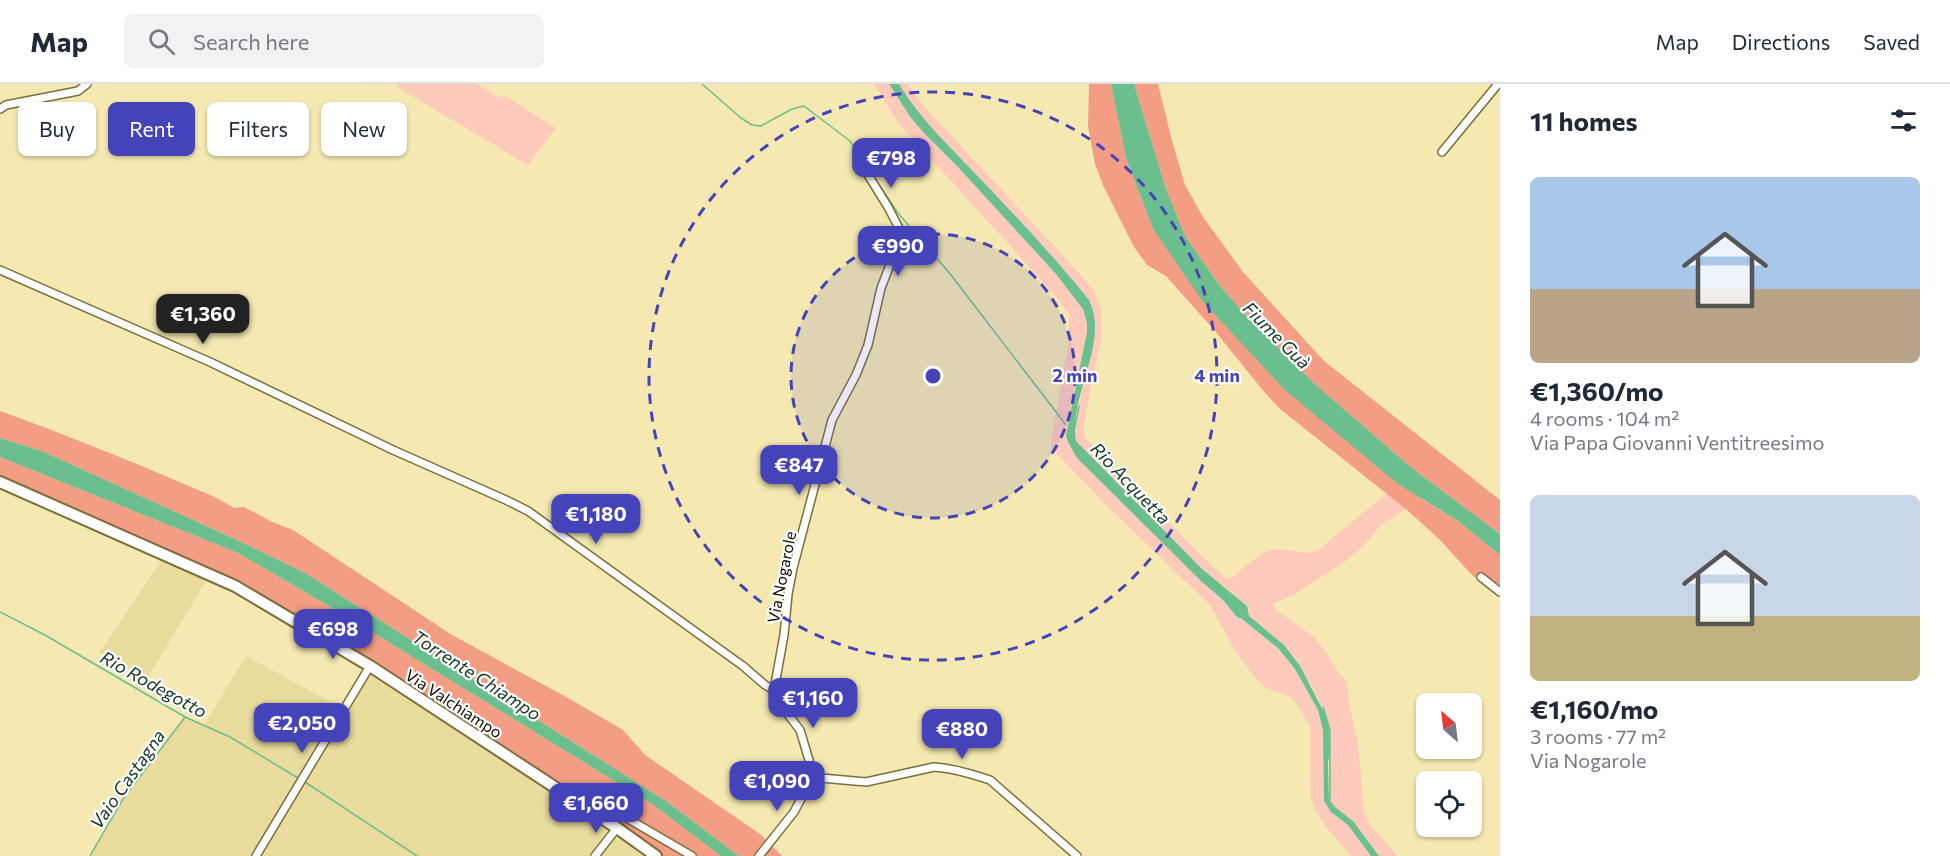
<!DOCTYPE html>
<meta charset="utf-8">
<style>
:root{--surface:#fff;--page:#f2f2f3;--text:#1f2937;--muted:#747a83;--line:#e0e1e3;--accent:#4543b9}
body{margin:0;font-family:Commissioner,sans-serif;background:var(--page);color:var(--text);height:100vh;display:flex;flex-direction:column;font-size:22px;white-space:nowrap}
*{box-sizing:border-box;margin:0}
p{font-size:20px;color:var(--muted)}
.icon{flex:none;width:33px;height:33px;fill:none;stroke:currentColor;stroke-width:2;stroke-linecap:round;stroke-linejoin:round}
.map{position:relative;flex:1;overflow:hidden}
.side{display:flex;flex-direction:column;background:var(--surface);width:450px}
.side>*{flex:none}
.top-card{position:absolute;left:18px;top:18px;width:570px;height:54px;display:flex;gap:12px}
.needle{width:39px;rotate:332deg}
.fabs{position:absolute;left:1416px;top:609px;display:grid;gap:12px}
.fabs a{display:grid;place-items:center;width:66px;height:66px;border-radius:9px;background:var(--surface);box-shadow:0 2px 4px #0004;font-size:30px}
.price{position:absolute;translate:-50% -51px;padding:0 14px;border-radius:12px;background:var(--accent);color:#fff;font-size:20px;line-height:39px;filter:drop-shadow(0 2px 3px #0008)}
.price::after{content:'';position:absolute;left:50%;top:36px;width:18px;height:14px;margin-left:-9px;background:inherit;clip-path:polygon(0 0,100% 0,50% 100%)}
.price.active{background:#222;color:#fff}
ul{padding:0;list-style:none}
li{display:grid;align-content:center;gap:12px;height:318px;padding:0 30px}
li span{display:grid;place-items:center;height:186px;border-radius:9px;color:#555}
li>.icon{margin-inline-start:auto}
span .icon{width:108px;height:108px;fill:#fffc;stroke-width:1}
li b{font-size:26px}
h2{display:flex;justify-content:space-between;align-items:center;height:72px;padding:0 30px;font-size:26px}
.chip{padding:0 21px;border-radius:9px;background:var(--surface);box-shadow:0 2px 4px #0004;font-size:21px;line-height:54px}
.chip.active{background:var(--accent);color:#fff}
header{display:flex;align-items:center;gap:36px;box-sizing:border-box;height:84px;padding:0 30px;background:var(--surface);border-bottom:2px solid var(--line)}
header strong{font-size:28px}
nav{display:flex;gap:33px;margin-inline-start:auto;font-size:21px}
.search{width:420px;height:54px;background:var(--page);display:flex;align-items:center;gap:15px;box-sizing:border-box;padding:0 21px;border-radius:9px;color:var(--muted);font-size:22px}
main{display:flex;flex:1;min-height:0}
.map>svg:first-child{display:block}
.built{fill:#eadc9c}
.green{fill:#fecabb}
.forest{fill:#f29d84}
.water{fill:#6bbf8f}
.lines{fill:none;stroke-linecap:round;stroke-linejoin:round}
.stream{stroke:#6bbf8f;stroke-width:1.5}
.street-casing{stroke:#7b6f3b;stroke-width:10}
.secondary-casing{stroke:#7b6f3b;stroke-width:14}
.street{stroke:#fff;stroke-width:7}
.secondary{stroke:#fff;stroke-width:10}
.ring{fill:none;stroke:#4543b9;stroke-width:3;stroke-dasharray:10 8}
.labels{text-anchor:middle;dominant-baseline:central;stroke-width:4.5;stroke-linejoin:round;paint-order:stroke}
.street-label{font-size:16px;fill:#110c00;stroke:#fff}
.water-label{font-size:18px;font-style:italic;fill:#103521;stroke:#fff}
.centre{fill:#4543b9;stroke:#fff;stroke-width:3}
.ring-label{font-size:18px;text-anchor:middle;font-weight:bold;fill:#4543b9;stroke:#fff;stroke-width:4.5;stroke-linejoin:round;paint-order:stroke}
</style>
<header>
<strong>Map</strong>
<div class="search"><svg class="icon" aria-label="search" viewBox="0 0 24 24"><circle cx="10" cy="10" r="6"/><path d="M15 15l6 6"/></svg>Search here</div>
<nav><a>Map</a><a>Directions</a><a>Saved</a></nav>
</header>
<main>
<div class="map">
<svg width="1500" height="772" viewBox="0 0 1500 772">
<rect width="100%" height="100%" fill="#f5e9b1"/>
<!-- built -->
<g class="built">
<polygon points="166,469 211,489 146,596 99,569"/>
<polygon points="246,572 342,624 368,582 657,772 90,772 123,716 185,632 204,641"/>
</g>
<!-- green -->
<g class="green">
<polygon points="398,0 477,0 498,13 505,12 556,44 528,81 397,3"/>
<polygon points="874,0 889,0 911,34 924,49 956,81 1056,190 1083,225 1087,239 1087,248 1067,343 1068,358 1090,387 1223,516 1237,533 1242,535 1279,565 1295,585 1318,626 1323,646 1324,717 1331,728 1348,741 1371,772 1351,772 1326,743 1316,727 1311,713 1310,693 1310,642 1296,619 1289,612 1266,604 1258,597 1237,570 1210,521 1108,423 1051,364 1053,346 1069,257 1069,231 1059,216 1022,175 898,39"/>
<path d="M899 0H908L921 19 1079 189 1093 206 1101 227V254L1084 339V351L1088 357 1203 473 1228 496C1240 489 1258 469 1270 466 1286 462 1302 473 1317 467L1387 409 1406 425 1382 440 1366 459 1346 477 1297 509 1273 520 1276 526C1290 536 1307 546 1319 559 1330 571 1335 587 1347 598L1349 619 1358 660 1364 728 1371 742 1398 772H1379L1353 737 1335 723 1329 715V645L1323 624 1300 582 1284 561 1249 532 1243 520 1233 509 1201 484 1078 361C1070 346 1077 331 1080 316 1088 289 1102 242 1089 216 1052 170 1011 127 971 85 945 58 918 33 899 0Z"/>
</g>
<!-- forest -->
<g class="forest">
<polygon points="1089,0 1111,0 1126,74 1153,145 1420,414 1458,437 1500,471 1500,513 1472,491 1439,455 1406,425 1280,325 1265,309 1215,247 1166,192 1147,181 1134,163 1103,101 1095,80 1088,42"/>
<polygon points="1134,0 1158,0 1172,57 1185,101 1203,133 1243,188 1324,277 1500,416 1500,450 1413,385 1317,302 1251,237 1220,202 1185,152 1166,105"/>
<polygon points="0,327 49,345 137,380 217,414 234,424 244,423 272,438 293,446 452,551 568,614 623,646 645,671 760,750 782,772 739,772 666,717 305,489 237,456 44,368 0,354"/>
<polygon points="0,373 238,469 341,529 652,720 721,772 657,772 368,582 166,469 77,425 0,395"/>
</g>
<!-- water -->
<g class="water">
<path d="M889 0H899C918 32 945 58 971 85 1011 127 1052 170 1089 216 1110 259 1068 313 1076 357L1201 484 1247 522 1249 532 1284 561 1300 582 1326 632 1329 645 1330 668 1328 679 1329 715 1335 723 1353 737 1379 772H1371L1348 741 1331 728 1324 717 1323 646 1318 626 1295 585 1279 565 1242 535 1237 533 1223 516 1200 496 1077 374 1068 358 1066 351 1087 248V239L1083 225 1056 190 956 81 924 49 911 34Z"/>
<polygon points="1111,0 1134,0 1166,105 1185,152 1220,202 1251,237 1317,302 1413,385 1500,450 1500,471 1458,437 1398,400 1285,306 1204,219 1153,145 1126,74"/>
<polygon points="0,354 44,368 237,456 305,489 666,717 739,772 721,772 652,720 341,529 238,469 0,373"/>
</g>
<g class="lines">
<!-- stream -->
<g class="stream">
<polyline points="702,0 741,34 752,41 761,42 792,25 804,22 850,57 898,129 951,191 1066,341"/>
<polyline points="1093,256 1094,237"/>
<polyline points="1074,347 1079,322"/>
<polyline points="0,528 45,551 185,633 230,653 298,694"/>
<polyline points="1323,623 1330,646 1330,716"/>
<polyline points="305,698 417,772"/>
<polyline points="90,772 123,715 185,633"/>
</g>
<defs>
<g id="street">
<polyline points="0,25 6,21 78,7 87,0"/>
<polyline points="1442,68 1498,0"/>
<polyline points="0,186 210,278 393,366 506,416 528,427 743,582 765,601 774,606"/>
<polyline points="1481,493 1500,508"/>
<path d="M810 693 866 698 934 683C952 684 972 690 990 696L1077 772"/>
<polyline points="591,727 599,723 608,723 692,772"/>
<polyline points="256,772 370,582"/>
<polyline points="595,772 617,744"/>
<polyline points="759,772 794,728 803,711 810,693 809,676 800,646 776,615 774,606 784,551 788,510 793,484 832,336 856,291 868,261 881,204 902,150 888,123 857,73"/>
</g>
<polyline id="secondary" points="0,398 235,502 370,582 617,744 656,772"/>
</defs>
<!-- street casing -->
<use href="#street" class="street-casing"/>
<!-- secondary casing -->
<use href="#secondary" class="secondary-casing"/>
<!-- street -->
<use href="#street" class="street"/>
<!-- secondary -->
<use href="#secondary" class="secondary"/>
</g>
<!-- distance rings -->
<circle cx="933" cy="292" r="142" fill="#4543b9" fill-opacity=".12"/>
<g class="ring">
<circle cx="933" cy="292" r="142"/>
<circle cx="933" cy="292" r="284"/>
</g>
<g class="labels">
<!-- street labels -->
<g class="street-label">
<text transform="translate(781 493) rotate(-79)">Via Nogarole</text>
<text transform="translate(454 619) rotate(33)">Via Valchiampo</text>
</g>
<!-- water labels -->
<g class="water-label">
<text transform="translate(1277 251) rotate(45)">Fiume Guà</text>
<text transform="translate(1131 399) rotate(46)">Rio Acquetta</text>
<text transform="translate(477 591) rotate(33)">Torrente Chiampo</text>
<text transform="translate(154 600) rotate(29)">Rio Rodegotto</text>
<text transform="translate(127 695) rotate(-55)">Vaio Castagna</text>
</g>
</g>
<circle cx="933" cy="292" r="9" class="centre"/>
<g class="ring-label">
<text x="1075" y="298">2 min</text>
<text x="1217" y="298">4 min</text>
</g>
</svg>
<div class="fabs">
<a><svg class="needle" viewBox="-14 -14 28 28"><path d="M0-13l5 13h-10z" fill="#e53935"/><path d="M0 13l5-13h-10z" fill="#747a83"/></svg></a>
<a><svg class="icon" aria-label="locate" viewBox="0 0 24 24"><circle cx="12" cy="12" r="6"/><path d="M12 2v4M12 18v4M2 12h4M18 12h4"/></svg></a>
</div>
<b class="price" style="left:891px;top:105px">€798</b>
<b class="price" style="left:898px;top:193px">€990</b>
<b class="price active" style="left:203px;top:261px">€1,360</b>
<b class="price" style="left:799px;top:412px">€847</b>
<b class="price" style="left:596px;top:461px">€1,180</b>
<b class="price" style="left:333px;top:576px">€698</b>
<b class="price" style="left:813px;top:645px">€1,160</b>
<b class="price" style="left:302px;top:670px">€2,050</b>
<b class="price" style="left:962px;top:676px">€880</b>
<b class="price" style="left:777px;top:728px">€1,090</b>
<b class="price" style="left:596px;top:750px">€1,660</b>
<div class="top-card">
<a class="chip">Buy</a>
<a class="chip active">Rent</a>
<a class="chip">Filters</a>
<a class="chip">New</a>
</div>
</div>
<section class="side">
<h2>11 homes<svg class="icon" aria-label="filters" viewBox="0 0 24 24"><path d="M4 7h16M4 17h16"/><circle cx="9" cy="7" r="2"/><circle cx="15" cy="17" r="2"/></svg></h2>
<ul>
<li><span style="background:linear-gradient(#a9c7e8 60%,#b9a48a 0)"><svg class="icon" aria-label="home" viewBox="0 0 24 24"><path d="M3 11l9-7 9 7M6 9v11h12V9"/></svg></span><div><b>€1,360/mo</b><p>4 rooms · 104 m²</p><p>Via Papa Giovanni Ventitreesimo</p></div></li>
<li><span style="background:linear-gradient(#c9d6e8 65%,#c2b280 0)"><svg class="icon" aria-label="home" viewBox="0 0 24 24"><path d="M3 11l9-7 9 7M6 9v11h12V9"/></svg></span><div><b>€1,160/mo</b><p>3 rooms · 77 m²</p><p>Via Nogarole</p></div></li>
</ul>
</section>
</main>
